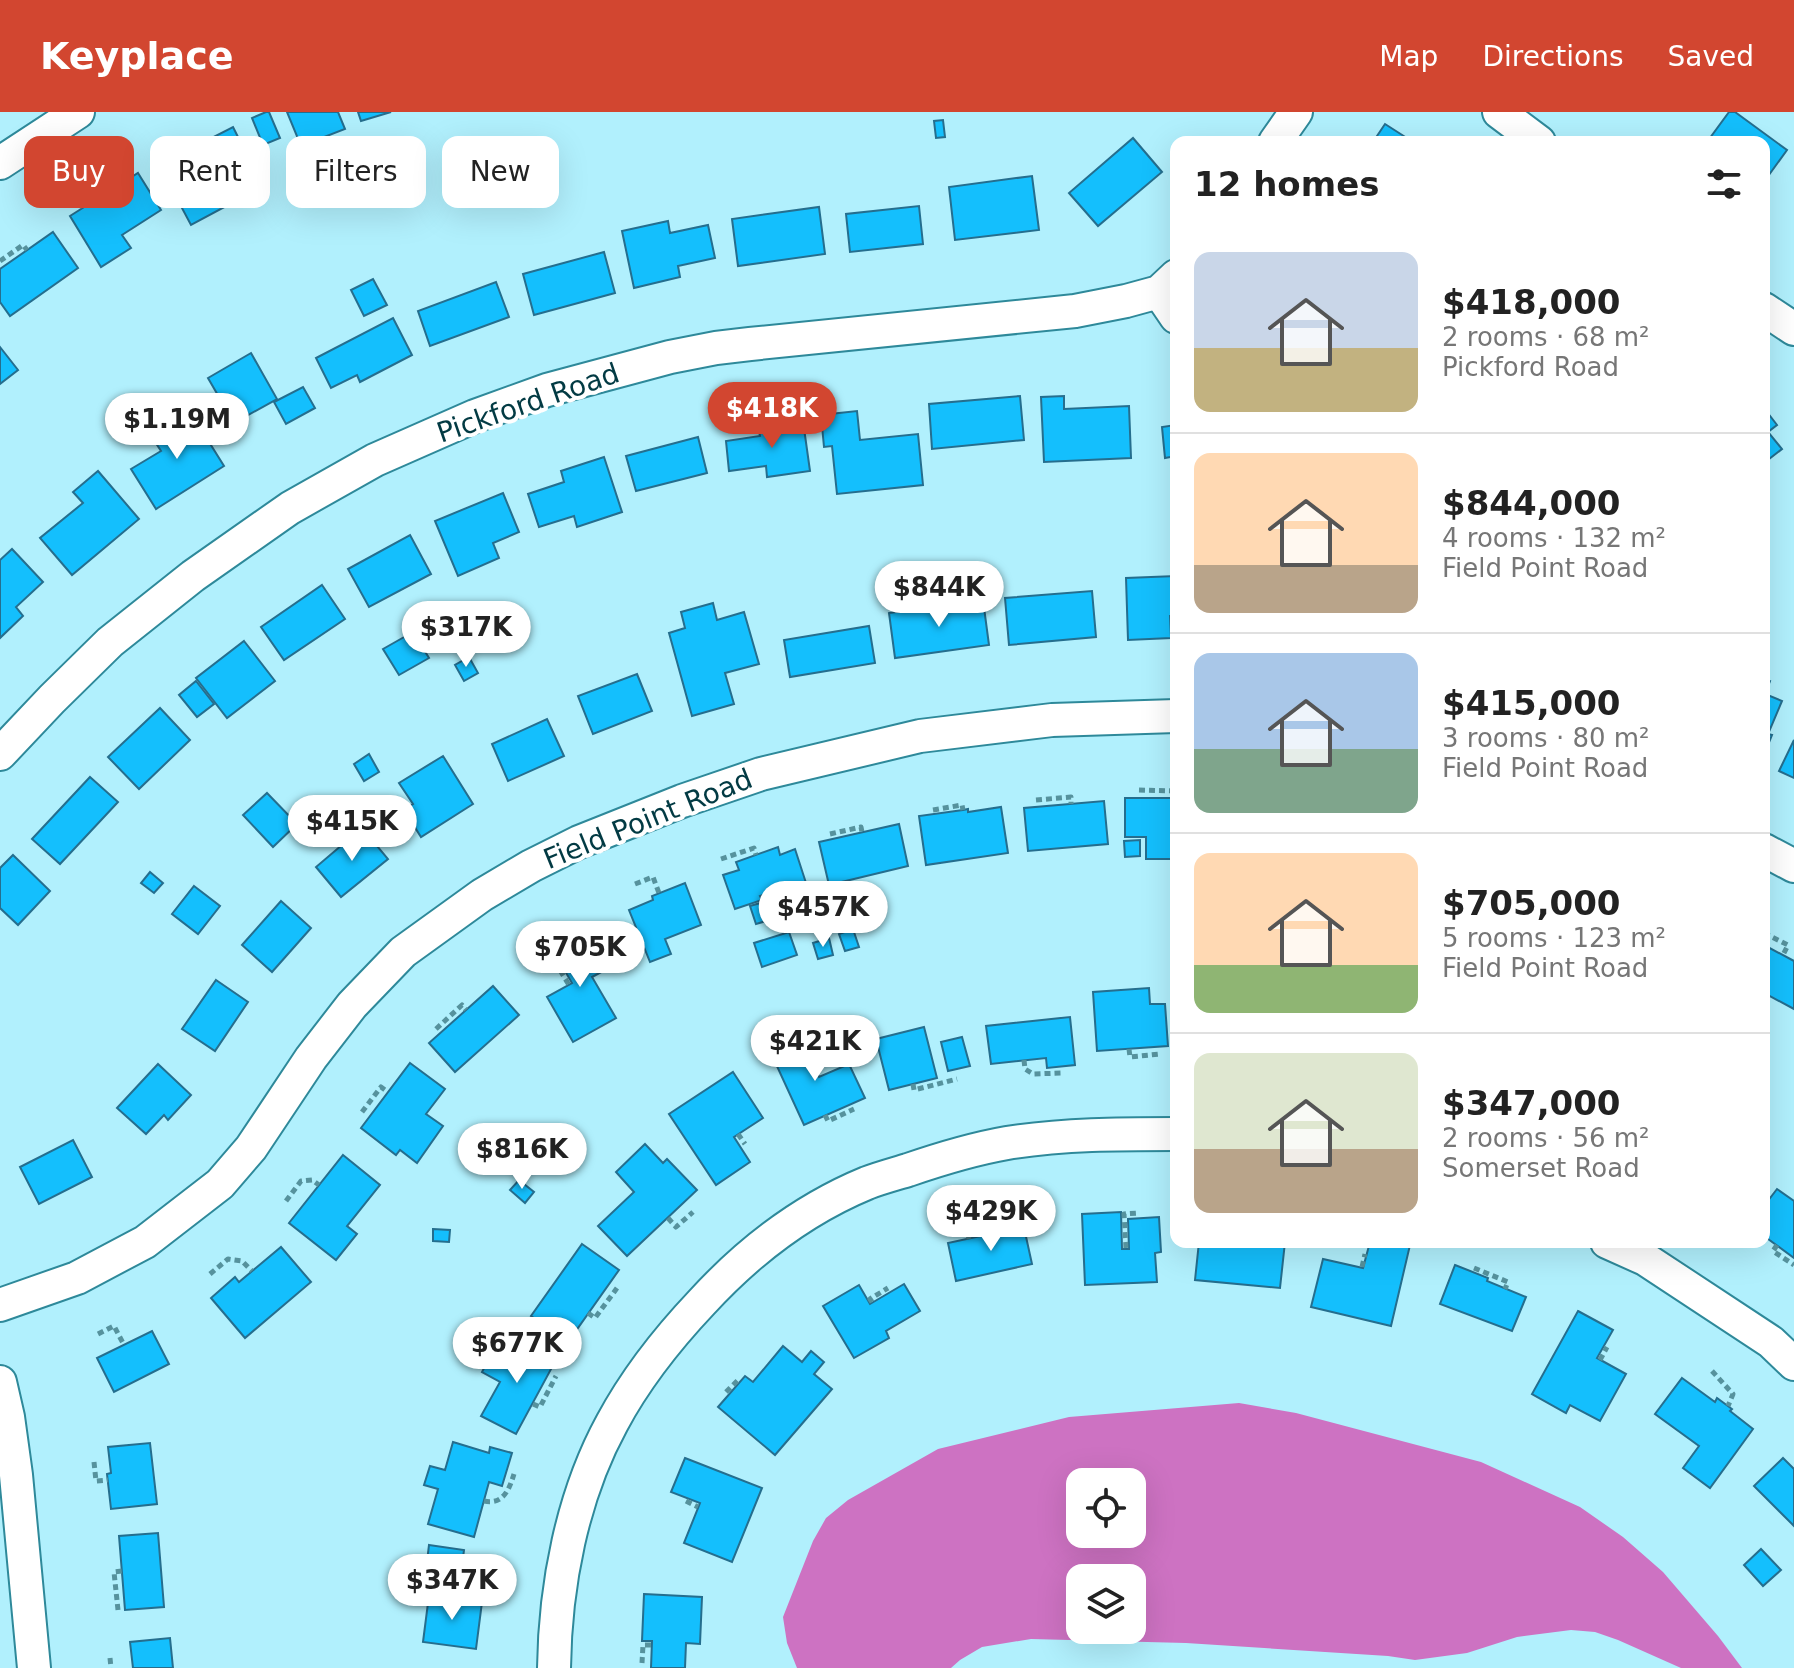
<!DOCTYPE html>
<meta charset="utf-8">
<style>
:root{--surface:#fff;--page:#f6f6f6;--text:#222;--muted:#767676;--line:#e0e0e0;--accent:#d24630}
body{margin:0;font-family:"DejaVu Sans",sans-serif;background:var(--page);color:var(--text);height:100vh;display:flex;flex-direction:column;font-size:30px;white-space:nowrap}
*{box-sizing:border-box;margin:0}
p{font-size:26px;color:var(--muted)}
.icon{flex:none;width:44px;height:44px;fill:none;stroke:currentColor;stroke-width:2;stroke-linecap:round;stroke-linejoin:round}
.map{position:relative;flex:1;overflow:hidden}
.panel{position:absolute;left:1170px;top:24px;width:600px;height:1112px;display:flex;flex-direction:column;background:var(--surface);border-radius:16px;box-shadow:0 8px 32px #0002}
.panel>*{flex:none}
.top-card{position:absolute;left:24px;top:24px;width:760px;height:72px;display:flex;gap:16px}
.tools{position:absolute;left:1066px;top:1356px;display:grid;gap:16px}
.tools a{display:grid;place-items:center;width:80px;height:80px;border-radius:16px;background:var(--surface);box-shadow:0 8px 32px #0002;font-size:40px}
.price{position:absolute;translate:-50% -68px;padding:0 18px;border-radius:28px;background:#fff;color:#222;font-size:26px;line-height:52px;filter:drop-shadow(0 2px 4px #0008)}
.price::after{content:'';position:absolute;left:50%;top:48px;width:24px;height:18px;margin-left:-12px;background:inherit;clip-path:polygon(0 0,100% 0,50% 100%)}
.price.selected{background:var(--accent);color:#fff}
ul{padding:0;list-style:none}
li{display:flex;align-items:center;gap:24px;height:200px;padding:0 24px}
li+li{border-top:2px solid var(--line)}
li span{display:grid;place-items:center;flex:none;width:224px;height:160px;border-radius:16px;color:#555}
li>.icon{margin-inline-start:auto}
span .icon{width:96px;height:96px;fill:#fffc;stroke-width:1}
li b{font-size:34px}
h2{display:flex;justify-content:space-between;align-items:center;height:96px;padding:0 24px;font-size:34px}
.chip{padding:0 28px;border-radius:16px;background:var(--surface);box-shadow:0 8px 32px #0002;font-size:28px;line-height:72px}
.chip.selected{background:var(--accent);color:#fff}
header{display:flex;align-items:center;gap:48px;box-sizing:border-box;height:112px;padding:0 40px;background:var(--accent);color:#fff}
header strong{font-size:38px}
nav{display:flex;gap:44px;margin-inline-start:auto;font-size:28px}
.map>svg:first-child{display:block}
.water{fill:#cd72c2;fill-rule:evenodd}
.building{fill:#14bffd;stroke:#256e8e;stroke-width:2}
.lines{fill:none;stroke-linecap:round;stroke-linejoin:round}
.minor-casing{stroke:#2e899a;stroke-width:36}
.path{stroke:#56929d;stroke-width:5;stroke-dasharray:6 4;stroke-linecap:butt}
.minor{stroke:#fff;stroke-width:32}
.labels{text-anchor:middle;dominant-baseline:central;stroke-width:8;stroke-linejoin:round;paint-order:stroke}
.street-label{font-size:28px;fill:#023a43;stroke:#fff}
</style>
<header>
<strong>Keyplace</strong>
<nav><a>Map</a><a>Directions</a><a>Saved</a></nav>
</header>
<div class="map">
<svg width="1794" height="1556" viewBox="0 0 1794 1556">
<rect width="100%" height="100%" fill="#b1f0fd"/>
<!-- water -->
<path class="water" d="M1239 1291 1296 1301 1481 1350 1580 1395 1623 1425 1663 1460 1718 1524 1742 1556H1681L1618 1528 1595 1520 1571 1518 1517 1525 1467 1541 1415 1548 1388 1544 1186 1531 1031 1527 982 1535 960 1548 951 1556H797L787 1531 783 1505 813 1429 826 1406 848 1388 938 1337 1069 1305ZM1080 1370H1132V1422H1080ZM1080 1466H1132V1518H1080Z"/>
<!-- building -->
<g class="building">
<polygon points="266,0 269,0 280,26 263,33 252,6"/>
<polygon points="287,0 338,0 345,17 301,34"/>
<polygon points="358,0 391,0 361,9"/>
<polygon points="1729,0 1735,0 1787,38 1766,67 1764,65 1764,30 1707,30"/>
<polygon points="943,8 945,25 936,26 934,9"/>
<polygon points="1385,12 1410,28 1409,30 1373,30"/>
<polygon points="233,15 251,51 246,54 255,71 242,78 245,84 191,113 159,53 190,36 188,32 198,27 200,32"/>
<polygon points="1133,26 1162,60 1098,114 1069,81"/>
<polygon points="138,61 161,98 122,123 131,136 101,155 70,104"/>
<polygon points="1032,64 1039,118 955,128 949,75"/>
<polygon points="919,94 923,132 850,140 846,102"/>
<polygon points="819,95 825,142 738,154 732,107"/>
<polygon points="668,109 670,121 708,113 715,146 678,154 680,165 634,176 622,119"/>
<polygon points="53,120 78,156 10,204 0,190 0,157"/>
<polygon points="604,140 615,181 534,203 523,162"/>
<polygon points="373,167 387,193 364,204 351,178"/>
<polygon points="496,170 509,205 430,234 418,199"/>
<polygon points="393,206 412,243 360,270 357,263 331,276 316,246"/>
<polygon points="0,235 18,258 0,272"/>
<polygon points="251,241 277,287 234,311 208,266"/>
<polygon points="303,275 315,296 286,312 274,290"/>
<polygon points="1020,284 1024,328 932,337 929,292"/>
<polygon points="1064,284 1064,297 1129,294 1131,346 1044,350 1041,285"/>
<polygon points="1764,296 1777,313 1768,320 1782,337 1764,351"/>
<polygon points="189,298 224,354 156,397 131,357 161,339 150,322"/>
<polygon points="857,299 860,328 918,322 923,373 837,382 832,334 824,335 821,303"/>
<polygon points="1175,304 1176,304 1176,344 1165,346 1162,315 1176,313"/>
<polygon points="803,309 810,359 767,365 766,354 729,359 726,329 760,324 758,315"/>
<polygon points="698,325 707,361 636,379 626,344"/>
<polygon points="604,345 622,400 577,415 574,404 539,415 528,382 564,370 561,359"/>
<polygon points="98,359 139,407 72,463 40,426 83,391 73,380"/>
<polygon points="503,381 519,420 493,431 499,446 458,464 435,409"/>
<polygon points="410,423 431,462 369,495 348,457"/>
<polygon points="12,437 43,470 16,495 23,504 0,526 0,448"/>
<polygon points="1176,464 1176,504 1170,504 1171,526 1128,528 1126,466"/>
<polygon points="322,473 345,507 284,548 261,515"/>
<polygon points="1092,479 1096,525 1009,533 1005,486"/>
<polygon points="983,488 989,533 895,546 889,501"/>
<polygon points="713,491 717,508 744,500 759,552 725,561 734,592 692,604 669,521 685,516 681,500"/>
<polygon points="869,514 875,551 790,565 784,528"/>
<polygon points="469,519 475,532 460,539 454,527"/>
<polygon points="413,520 429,546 399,563 383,537"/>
<polygon points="244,529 275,569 227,606 196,566"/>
<polygon points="469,545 478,561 464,569 455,553"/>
<polygon points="637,562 652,599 593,622 578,584"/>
<polygon points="1764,567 1770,569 1765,582 1782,589 1768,622 1772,623 1764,643"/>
<polygon points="196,569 214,592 197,605 179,583"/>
<polygon points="160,596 190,628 139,677 108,645"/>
<polygon points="547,607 564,644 508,669 492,632"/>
<polygon points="1794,628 1794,666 1779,659"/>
<polygon points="369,642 379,660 364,669 354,652"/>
<polygon points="443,644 473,692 421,725 404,698 413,692 399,671"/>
<polygon points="90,665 118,690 60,752 32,727"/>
<polygon points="267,681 297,712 273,735 243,703"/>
<polygon points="1125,686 1176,686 1176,747 1146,747 1146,725 1125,725"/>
<polygon points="1104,689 1108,732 1028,739 1024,696"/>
<polygon points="1001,695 1008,741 926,753 919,704 963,698 968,697 968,700"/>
<polygon points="899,712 908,754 829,773 819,730"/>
<polygon points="362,716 388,747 341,785 316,755"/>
<polygon points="1140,728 1140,744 1125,745 1124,729"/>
<polygon points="778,735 780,743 795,737 807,774 768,787 766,782 760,784 762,788 735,797 723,763 739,758 736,750"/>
<polygon points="13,743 50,779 18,813 0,796 0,756"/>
<polygon points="150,760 163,771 154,781 141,771"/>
<polygon points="685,771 701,813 665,827 671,842 650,850 629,798 653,788 652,784"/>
<polygon points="194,774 220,794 198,822 172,802"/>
<polygon points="281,789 311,816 272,860 242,833"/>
<polygon points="767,789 773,807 756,812 750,794"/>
<polygon points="853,817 859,835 845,839 839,822"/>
<polygon points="582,818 605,858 592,865 616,906 573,930 547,885 572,871 551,835"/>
<polygon points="789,820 797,843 762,855 754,831"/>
<polygon points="829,826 833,843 818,847 813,831"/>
<polygon points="1764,833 1794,849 1794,897 1764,881"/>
<polygon points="216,868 248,890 215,939 182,917"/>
<polygon points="493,874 519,903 455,960 429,931"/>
<polygon points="1149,876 1150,892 1165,892 1168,934 1097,939 1093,880"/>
<polygon points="1070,905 1075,953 1047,956 1046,946 991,952 986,914"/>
<polygon points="924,915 937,966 889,978 876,927"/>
<polygon points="802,925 819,965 849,952 865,986 804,1013 770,939"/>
<polygon points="962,925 970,954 948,959 941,930"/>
<polygon points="410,951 445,977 426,1002 443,1014 417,1051 400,1038 396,1043 361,1016"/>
<polygon points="158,952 191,983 168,1008 164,1003 146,1022 117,996"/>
<polygon points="733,960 763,1006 734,1025 750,1050 716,1073 669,1002"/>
<polygon points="501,1025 514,1035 507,1045 493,1035"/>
<polygon points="73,1028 92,1065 39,1092 20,1055"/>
<polygon points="645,1032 663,1051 667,1047 697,1078 627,1144 598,1114 634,1080 616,1060"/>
<polygon points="343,1043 380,1073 347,1114 357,1122 336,1148 289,1111"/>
<polygon points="519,1068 534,1080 525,1091 510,1078"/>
<polygon points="1777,1077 1794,1089 1794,1146 1764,1124 1764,1094"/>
<polygon points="1121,1100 1122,1137 1129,1137 1128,1107 1159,1105 1161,1140 1155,1141 1157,1170 1085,1173 1082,1102"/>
<polygon points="1023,1111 1032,1152 956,1169 948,1131 990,1122 989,1119"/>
<polygon points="433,1117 450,1118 449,1130 433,1129"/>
<polygon points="1199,1130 1285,1130 1280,1176 1195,1168"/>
<polygon points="1370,1130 1397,1130 1410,1133 1391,1214 1311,1195 1323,1147 1363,1156"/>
<polygon points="582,1132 619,1158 568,1230 531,1204"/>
<polygon points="281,1135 311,1170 245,1226 211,1186 235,1165 239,1170"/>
<polygon points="1455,1153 1488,1166 1487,1169 1526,1185 1512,1219 1440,1192"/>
<polygon points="904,1172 920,1199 886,1219 889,1226 854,1246 823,1194 859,1173 870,1192"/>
<polygon points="1578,1199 1613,1218 1597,1246 1626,1262 1600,1309 1570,1293 1566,1301 1532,1282"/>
<polygon points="152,1219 169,1252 114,1280 97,1246"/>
<polygon points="522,1227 557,1246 516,1322 481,1304 500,1270 482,1260 492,1241 509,1251"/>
<polygon points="783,1234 802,1250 811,1239 824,1250 814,1262 832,1277 775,1343 718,1295 745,1264 753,1270"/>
<polygon points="1682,1266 1715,1290 1717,1286 1732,1297 1730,1299 1753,1317 1710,1376 1683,1356 1699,1334 1655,1302"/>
<polygon points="453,1330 489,1341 490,1335 512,1341 502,1374 489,1370 474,1425 428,1412 438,1377 424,1373 430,1354 445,1358"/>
<polygon points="150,1331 157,1392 111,1397 107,1362 111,1361 108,1335"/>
<polygon points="685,1346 762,1376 732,1450 684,1431 700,1391 671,1380"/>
<polygon points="1783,1346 1794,1357 1794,1414 1754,1374"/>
<polygon points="158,1421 164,1495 125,1498 119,1424"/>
<polygon points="429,1433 464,1438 460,1469 425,1466"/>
<polygon points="1761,1437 1781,1458 1763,1474 1744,1453"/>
<polygon points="644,1482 702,1485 700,1532 686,1531 685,1556 651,1556 652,1529 642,1529"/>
<polygon points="429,1483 482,1490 476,1537 423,1530"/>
<polygon points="170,1526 173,1556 133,1556 130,1530"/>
</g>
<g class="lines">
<defs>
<g id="minor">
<polyline points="1499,0 1539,30"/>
<polyline points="1275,30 1296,0"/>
<polyline points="0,51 78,0"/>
<polyline points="1159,180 1176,205"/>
<polyline points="1764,197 1794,217"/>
<polyline points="0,642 52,587 110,530 193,464 290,396 375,348 475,304 547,278 670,245 716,236 750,232 1075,199 1126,189 1159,180 1176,164"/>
<polyline points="1764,738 1794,754"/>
<polyline points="1607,1130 1645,1147 1771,1230 1794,1252"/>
<polyline points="0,1193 77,1166 145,1130 220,1072 251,1036 311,946 352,893 403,840 482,783 531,754 579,730 682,689 761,662 920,624 1052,608 1176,604"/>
<polyline points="0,1270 8,1305 16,1363 34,1556"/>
<path d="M554 1556C555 1474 572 1384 612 1311 636 1266 667 1227 702 1190 748 1140 804 1097 867 1071 880 1066 895 1062 908 1058 940 1047 973 1037 1007 1031 1063 1022 1120 1022 1176 1022"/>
</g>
</defs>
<!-- minor casing -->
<use href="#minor" class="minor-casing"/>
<!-- path -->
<g class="path">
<polyline points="165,42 192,28 193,30"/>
<polyline points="79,95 104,79 105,82"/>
<polyline points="0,149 23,133 27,138"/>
<polyline points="1139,678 1175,679 1175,686"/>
<polyline points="1036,688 1071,685 1071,692"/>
<polyline points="933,698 962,693 963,698"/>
<polyline points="830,722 861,715 862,720"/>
<polyline points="721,747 754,736 756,743"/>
<polyline points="635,772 653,765 659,781"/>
<polyline points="1764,821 1788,833 1783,843"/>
<polyline points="555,850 569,873"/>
<polyline points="436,917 462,893 466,898"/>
<polyline points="1129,937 1130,945 1160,942"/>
<polyline points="1024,948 1025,957 1033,962 1062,961"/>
<polyline points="913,972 914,978 957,967"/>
<polyline points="362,1000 381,975 388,980"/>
<polyline points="825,1003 828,1009 854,997"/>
<polyline points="738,1022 745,1032"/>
<polyline points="286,1089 301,1069 312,1068 319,1073"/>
<polyline points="668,1106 676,1115 693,1100"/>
<polyline points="969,1127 967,1117 978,1100 1001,1095"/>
<polyline points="1777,1133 1773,1139 1794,1153"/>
<polyline points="1126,1136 1124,1102 1138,1101"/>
<polyline points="1362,1155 1365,1142"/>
<polyline points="1474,1156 1508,1170 1505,1177"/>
<polyline points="210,1162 228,1147 242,1149 252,1159"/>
<polyline points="872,1190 870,1187 888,1176"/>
<polyline points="588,1201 595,1206 617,1176"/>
<polyline points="98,1222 114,1214 124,1233"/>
<polyline points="1600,1248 1607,1235"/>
<polyline points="1712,1259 1733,1282 1728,1294"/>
<polyline points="726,1280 738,1268 740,1270"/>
<polyline points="533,1292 540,1295 556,1264"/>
<polyline points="94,1350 96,1369 108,1368"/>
<path d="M484 1389C503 1393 509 1378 514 1362"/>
<polyline points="686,1389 698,1395"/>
<polyline points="463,1488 467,1456"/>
<polyline points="118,1498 114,1460 122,1459"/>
<polyline points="110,1546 111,1556"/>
<polyline points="642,1551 643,1533 652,1533"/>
</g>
<!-- minor -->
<use href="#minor" class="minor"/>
</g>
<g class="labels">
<!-- street labels -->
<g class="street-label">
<text transform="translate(528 291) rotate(-19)">Pickford Road</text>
<text transform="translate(648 707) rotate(-22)">Field Point Road</text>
</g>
</g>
</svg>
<div class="tools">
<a><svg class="icon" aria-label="locate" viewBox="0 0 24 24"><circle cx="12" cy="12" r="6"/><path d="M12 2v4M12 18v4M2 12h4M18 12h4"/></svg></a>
<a><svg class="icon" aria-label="layers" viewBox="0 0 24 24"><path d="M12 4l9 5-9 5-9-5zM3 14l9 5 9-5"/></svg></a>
</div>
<b class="price selected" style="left:772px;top:338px">$418K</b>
<b class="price" style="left:177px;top:349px">$1.19M</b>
<b class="price" style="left:939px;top:517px">$844K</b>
<b class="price" style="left:466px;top:557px">$317K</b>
<b class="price" style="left:352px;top:751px">$415K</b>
<b class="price" style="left:823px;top:837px">$457K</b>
<b class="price" style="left:580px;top:877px">$705K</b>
<b class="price" style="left:815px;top:971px">$421K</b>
<b class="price" style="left:522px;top:1079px">$816K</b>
<b class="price" style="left:991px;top:1141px">$429K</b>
<b class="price" style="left:517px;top:1273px">$677K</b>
<b class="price" style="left:452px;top:1510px">$347K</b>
<div class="top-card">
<a class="chip selected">Buy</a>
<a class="chip">Rent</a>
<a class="chip">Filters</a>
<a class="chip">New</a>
</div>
<section class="panel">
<h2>12 homes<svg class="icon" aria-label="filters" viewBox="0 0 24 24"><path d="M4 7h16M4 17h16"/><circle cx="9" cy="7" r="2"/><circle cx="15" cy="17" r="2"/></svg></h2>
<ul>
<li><span style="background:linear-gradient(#c9d6e8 60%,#c2b280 0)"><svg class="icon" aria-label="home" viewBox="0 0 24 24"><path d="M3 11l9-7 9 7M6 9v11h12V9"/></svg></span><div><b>$418,000</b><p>2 rooms · 68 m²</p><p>Pickford Road</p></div></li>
<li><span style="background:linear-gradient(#ffd9b3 70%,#b9a48a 0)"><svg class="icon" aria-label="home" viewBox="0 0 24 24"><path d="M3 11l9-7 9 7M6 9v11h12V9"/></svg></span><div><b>$844,000</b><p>4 rooms · 132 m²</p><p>Field Point Road</p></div></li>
<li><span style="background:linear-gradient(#a9c7e8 60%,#7fa58c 0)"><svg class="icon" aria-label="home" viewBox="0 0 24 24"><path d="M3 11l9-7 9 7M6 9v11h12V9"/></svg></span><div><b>$415,000</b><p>3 rooms · 80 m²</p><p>Field Point Road</p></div></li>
<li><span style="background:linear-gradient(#ffd9b3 70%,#8fb573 0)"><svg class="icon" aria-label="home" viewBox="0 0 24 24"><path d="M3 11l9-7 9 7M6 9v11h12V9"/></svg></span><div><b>$705,000</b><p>5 rooms · 123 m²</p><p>Field Point Road</p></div></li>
<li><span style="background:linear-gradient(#dfe7d0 60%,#b9a48a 0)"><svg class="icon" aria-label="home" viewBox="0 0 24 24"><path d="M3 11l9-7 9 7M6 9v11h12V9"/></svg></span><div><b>$347,000</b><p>2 rooms · 56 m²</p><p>Somerset Road</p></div></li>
</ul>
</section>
</div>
